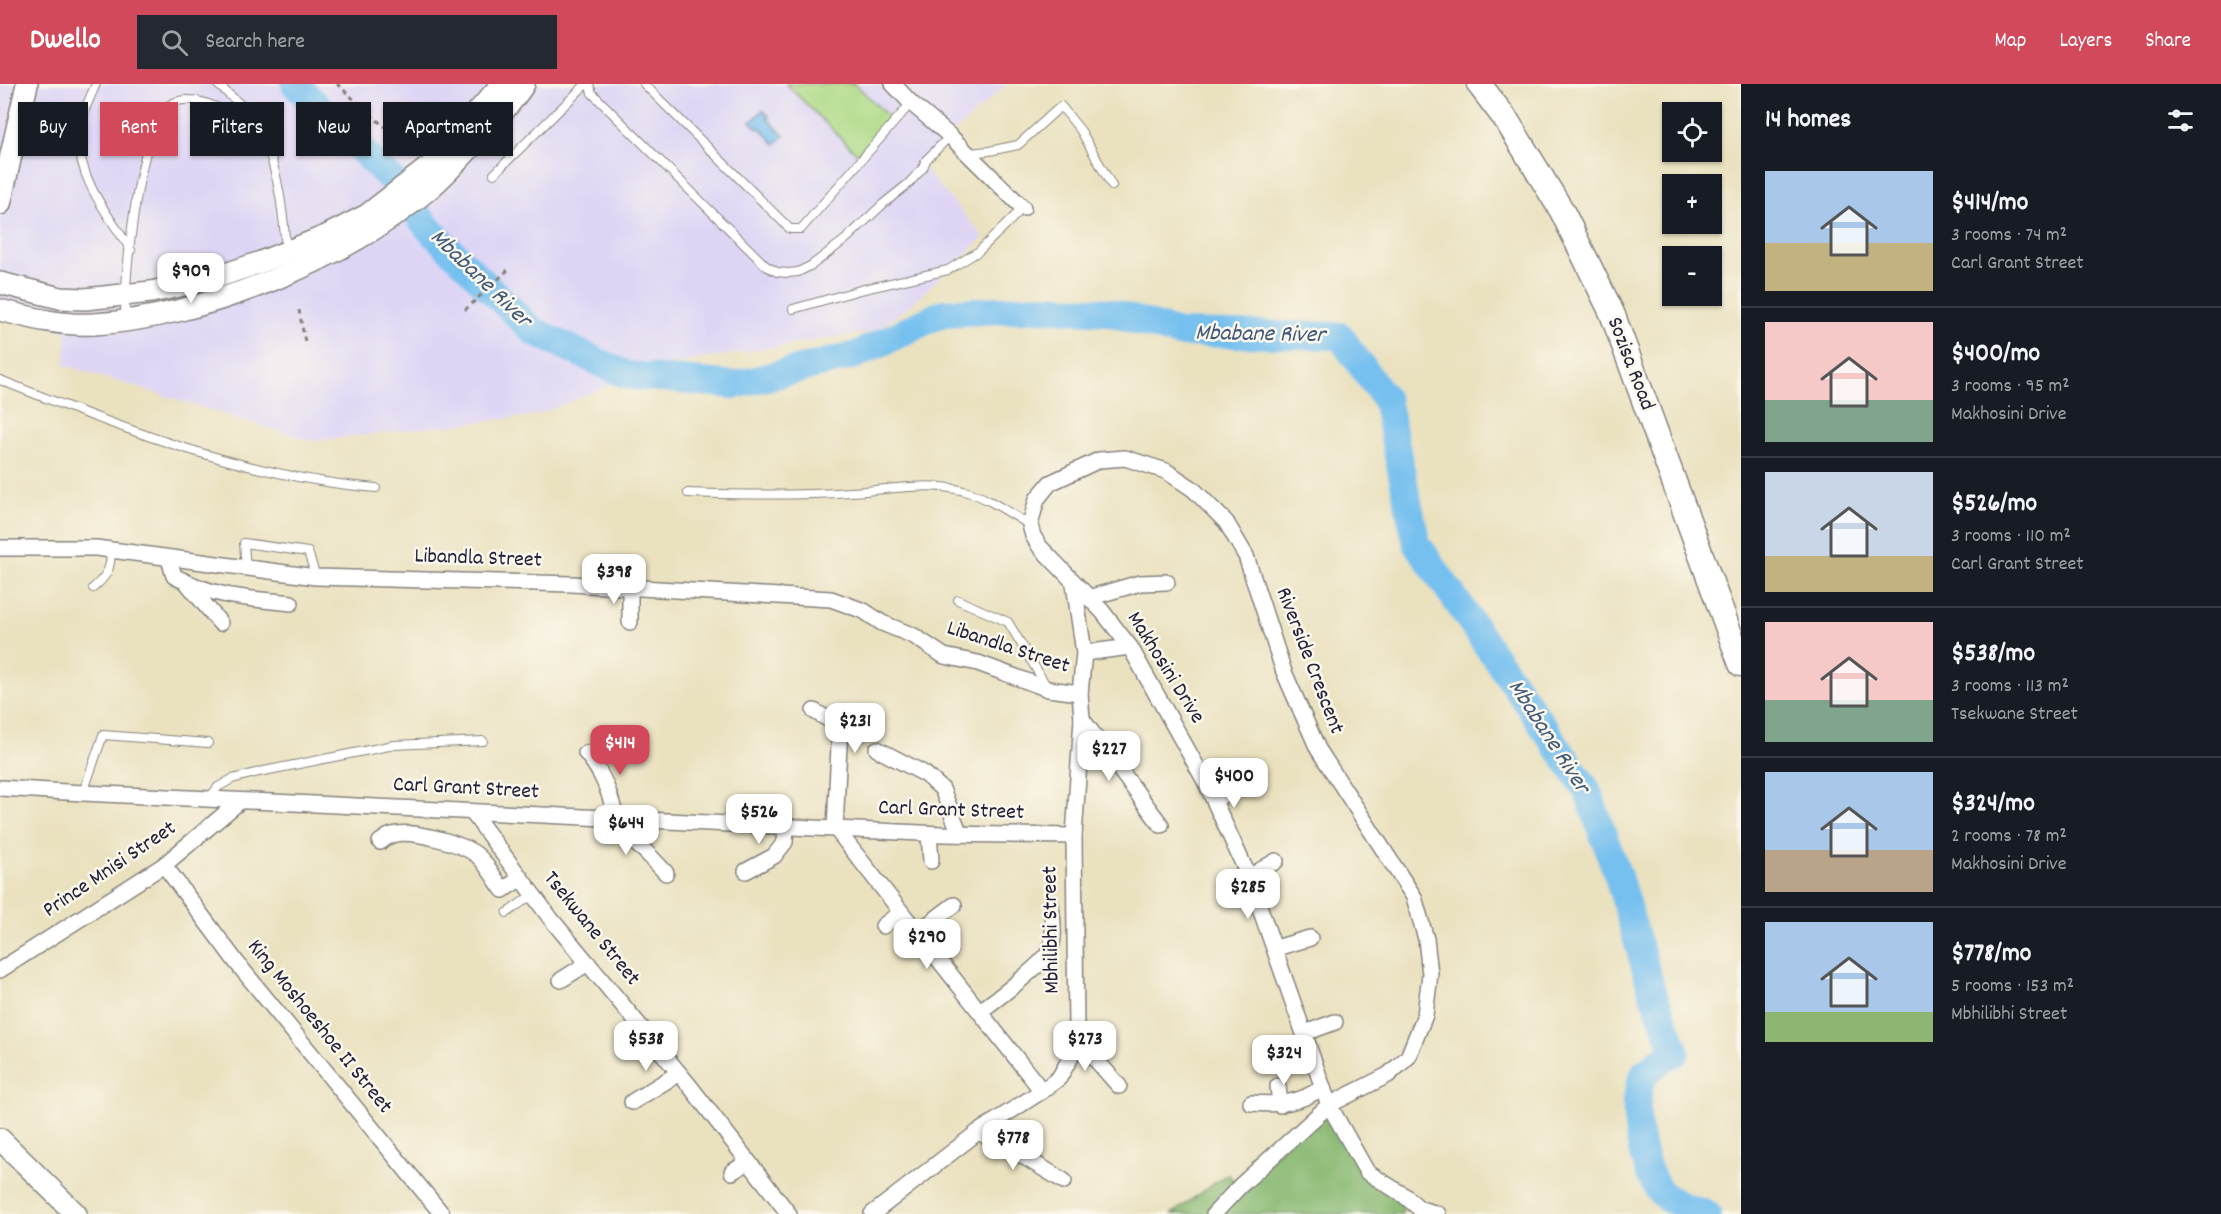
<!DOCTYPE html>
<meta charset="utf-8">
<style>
:root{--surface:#171b24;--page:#242831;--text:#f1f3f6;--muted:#9ea1a6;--line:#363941;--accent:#d1495b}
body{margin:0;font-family:Dekko,sans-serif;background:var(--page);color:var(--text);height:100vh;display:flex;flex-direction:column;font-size:22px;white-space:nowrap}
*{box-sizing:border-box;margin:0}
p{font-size:20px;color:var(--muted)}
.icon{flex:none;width:33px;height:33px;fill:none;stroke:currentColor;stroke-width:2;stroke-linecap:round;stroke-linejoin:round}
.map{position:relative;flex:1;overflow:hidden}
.side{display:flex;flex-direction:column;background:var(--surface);width:480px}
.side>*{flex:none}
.hud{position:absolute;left:18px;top:18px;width:570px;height:54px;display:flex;gap:12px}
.fabs{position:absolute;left:1662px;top:18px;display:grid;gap:12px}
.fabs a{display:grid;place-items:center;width:60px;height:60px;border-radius:0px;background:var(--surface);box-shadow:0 2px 4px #0004;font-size:30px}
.price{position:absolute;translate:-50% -51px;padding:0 14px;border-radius:12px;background:#fff;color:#222;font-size:20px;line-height:39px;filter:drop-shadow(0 2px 3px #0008)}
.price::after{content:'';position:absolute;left:50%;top:36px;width:18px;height:14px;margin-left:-9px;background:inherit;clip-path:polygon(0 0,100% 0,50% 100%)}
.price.current{background:var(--accent);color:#fff}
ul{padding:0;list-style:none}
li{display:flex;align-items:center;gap:18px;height:150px;padding:0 24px}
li+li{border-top:2px solid var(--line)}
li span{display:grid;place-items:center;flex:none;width:168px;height:120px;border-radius:0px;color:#555}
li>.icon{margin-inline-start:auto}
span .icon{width:72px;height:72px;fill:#fffc;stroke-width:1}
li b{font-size:26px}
h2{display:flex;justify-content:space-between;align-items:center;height:72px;padding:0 24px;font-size:26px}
.chip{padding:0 21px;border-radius:0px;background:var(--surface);box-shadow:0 2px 4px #0004;font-size:21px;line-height:54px}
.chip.current{background:var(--accent);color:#fff}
header{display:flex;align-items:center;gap:36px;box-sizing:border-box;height:84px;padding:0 30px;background:var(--accent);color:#fff}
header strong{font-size:28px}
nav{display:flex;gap:33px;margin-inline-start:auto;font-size:21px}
.search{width:420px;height:54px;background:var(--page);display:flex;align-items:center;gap:15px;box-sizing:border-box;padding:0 21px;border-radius:0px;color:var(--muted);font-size:22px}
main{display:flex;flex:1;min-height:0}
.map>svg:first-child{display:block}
.built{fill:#ded5f5}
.green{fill:#aeda86;stroke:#687e60;stroke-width:1.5}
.forest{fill:#8aba73;stroke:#566e57;stroke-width:1.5}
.water{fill:#76c0ef;stroke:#4c7195;stroke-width:1.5}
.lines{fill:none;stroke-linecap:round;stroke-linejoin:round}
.river{stroke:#76c0ef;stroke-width:28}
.service-casing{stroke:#86827d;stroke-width:10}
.minor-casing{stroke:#86827d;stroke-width:18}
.secondary-casing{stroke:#86827d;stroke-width:24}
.primary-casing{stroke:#86827d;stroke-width:27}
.path{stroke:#86827d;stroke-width:3;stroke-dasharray:4.5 4.5;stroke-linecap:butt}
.service{stroke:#fff;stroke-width:8}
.minor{stroke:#fff;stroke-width:15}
.secondary{stroke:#fff;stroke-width:21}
.primary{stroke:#fff;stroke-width:24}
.labels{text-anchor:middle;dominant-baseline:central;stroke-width:5;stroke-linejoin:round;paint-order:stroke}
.street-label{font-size:22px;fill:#22223b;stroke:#fbf7ec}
.water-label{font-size:24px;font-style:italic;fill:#3f597a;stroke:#fbf7ec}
</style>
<header>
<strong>Dwello</strong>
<div class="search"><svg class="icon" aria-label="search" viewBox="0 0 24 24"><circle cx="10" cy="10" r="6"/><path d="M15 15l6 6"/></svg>Search here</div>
<nav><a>Map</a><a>Layers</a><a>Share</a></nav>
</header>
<main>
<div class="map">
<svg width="1741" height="1130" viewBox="0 0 1741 1130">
<rect width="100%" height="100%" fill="#fbf7ec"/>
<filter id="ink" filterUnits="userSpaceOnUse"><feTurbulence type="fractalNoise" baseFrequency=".0167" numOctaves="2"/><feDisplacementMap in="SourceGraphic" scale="12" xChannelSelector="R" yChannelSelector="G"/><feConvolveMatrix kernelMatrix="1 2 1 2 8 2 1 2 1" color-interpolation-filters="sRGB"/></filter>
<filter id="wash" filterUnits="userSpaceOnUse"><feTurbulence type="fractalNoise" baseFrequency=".008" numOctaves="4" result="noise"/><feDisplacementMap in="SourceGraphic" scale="24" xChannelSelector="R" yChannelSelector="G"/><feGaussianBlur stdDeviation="1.35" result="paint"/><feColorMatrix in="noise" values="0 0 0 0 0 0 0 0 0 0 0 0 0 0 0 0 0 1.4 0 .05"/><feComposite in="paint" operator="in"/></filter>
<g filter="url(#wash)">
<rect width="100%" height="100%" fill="#eae1bf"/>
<!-- built -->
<polygon class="built" points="0,0 1007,0 942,59 923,84 984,153 910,221 875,247 657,282 537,331 312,357 64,281 67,248 0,227"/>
<!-- green -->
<polygon class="green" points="786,0 855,0 892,36 857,70"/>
<!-- forest -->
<polygon class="forest" points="1329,1021 1367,1088 1405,1112 1402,1130 1172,1130 1227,1090 1240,1102"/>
<!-- water -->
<polygon class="water" points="763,26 769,32 767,34 784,52 775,60 760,43 758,45 751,38"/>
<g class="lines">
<!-- river -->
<path class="river" d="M295 0 391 95 428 144 533 247 626 291 735 301 856 271 943 229 1042 224 1109 228 1178 249 1340 252 1386 316 1417 460 1587 706 1618 792 1652 907 1676 968C1667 974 1648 983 1643 993 1629 1021 1641 1079 1658 1105 1668 1119 1691 1125 1707 1130"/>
</g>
</g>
<g filter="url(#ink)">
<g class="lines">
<defs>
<g id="service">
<path d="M96 0C89 16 79 35 79 53 78 96 109 132 131 166"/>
<polyline points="217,0 249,28 262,53"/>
<polyline points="589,0 592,9 766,182 777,188 788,189 798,188 812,181 846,155 883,120 908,100 923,84 926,76 950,52"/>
<polyline points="644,0 790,145 801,145 911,19"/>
<polyline points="969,69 989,67 1018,61 1061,22 1081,47 1112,102"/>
<polyline points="494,90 586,0"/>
<polyline points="793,225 860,206 948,186 979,167 1023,124"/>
<path d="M125 235C125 187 137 69 161 30 169 17 183 14 197 17 219 21 257 43 268 63 270 68 271 75 273 81 281 108 284 137 286 166"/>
<path d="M0 296C117 343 249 394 376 404"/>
<path d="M688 409C742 411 796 412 850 408 887 406 928 397 964 407 988 413 1009 429 1030 441"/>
<polyline points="246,485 244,459 308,468 316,493"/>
<path d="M93 504C107 492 111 485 111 466"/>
<polyline points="958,516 1008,538 1047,603"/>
<polyline points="83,709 103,651 208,659"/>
<polyline points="209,714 218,703 232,695 259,688 394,661 483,657"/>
<polyline points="507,829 533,810"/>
</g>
<g id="minor">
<polyline points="893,0 911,19 950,52 1023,124"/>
<polyline points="0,464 96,464 316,493 571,500 831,515 864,527 882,539 914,552 944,572 978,579 1048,605 1080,609"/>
<path d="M169 475 174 492C215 514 246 514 291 519"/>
<polyline points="188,500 220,539"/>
<polyline points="630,503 630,538"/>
<polyline points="1088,514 1140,499 1167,498"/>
<polyline points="1084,569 1130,563"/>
<polyline points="814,627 840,642 835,745"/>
<polyline points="1082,635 1161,741"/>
<polyline points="877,665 925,690 942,705 960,750"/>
<path d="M586 669C603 689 610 709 616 735"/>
<polyline points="0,704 83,709 835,745 942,750 1074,752"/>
<polyline points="1214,715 1242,703"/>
<polyline points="472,728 551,835 689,1001 789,1130"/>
<polyline points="604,734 646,768 666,789"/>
<polyline points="836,745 1042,1007"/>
<polyline points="929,750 931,777"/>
<path d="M380 758C383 756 388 752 392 751 410 745 463 759 478 772 488 781 495 796 503 806L521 794"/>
<polyline points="164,781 237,879 442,1130"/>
<polyline points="746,787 774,772 785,758 786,743"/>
<polyline points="1249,793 1276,777"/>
<polyline points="883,842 901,828"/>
<polyline points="918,848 954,821"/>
<polyline points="1276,864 1310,854"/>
<polyline points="0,886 164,781 240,717"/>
<polyline points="561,896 588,879"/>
<path d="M980 927C993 918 1045 879 1050 866 1056 852 1052 834 1051 820"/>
<polyline points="1305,949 1335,938"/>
<polyline points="1075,952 1119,1002"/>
<polyline points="1278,1002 1280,1021"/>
<polyline points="632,1018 679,989"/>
<path d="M1251 1019C1280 1021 1299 1020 1323 1003"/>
<polyline points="978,1048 1001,1059 1064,1097"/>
<polyline points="732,1088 748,1078"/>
<polyline points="872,1130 978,1048 1042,1007 1059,994 1071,973 1076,946 1074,752 1082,635 1080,609 1084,569 1074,500"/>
<polyline points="1214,1130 1240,1102 1329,1021 1388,991 1408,973 1425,931 1430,890 1426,855 1414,813 1318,665 1284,588 1246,472 1226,438 1193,405 1166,387 1125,374 1099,376 1050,399 1037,415 1030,441 1033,452 1040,463 1102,527 1130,563 1206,699 1249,793 1329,1021 1367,1088 1405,1112 1420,1125 1438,1130"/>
</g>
<g id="secondary">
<polyline points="0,120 27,0"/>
<polyline points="0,199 60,214 85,215 151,208 211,195 261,178 326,152 367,131 430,82 502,0"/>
<path d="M0 226C31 234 62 242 94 240 201 234 349 175 430 104 448 89 464 70 481 52 496 36 512 19 524 0"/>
<polyline points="0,1055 76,1130"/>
</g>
<polyline id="primary" points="1479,0 1507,37 1562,127 1612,229 1741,580"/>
</defs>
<!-- service casing -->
<use href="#service" class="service-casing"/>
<!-- minor casing -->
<use href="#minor" class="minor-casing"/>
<!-- secondary casing -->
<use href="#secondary" class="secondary-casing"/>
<!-- primary casing -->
<use href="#primary" class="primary-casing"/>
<!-- path -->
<g class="path">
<polyline points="337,0 378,37 418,70"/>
<polyline points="299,226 305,258"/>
<polyline points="465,226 509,185"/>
</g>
<!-- service -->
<use href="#service" class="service"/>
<!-- minor -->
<use href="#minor" class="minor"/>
<!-- secondary -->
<use href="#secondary" class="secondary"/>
<!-- primary -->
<use href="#primary" class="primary"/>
</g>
</g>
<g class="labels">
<!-- street labels -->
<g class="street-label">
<text transform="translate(1630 280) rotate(69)">Sozisa Road</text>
<text transform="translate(478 475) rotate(2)">Libandla Street</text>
<text transform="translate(1008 564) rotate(18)">Libandla Street</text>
<text transform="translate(1309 577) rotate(69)">Riverside Crescent</text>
<text transform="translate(1165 584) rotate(58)">Makhosini Drive</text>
<text transform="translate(466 705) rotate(3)">Carl Grant Street</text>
<text transform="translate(951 727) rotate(2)">Carl Grant Street</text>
<text transform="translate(110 786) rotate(-34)">Prince Mnisi Street</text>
<text transform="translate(591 845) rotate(51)">Tsekwane Street</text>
<text transform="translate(1052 846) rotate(-91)">Mbhilibhi Street</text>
<text transform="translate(319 943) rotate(51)">King Moshoeshoe II Street</text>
</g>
<!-- water labels -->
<g class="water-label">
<text transform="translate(480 195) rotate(44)">Mbabane River</text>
<text transform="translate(1260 251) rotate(1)">Mbabane River</text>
<text transform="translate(1548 653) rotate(57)">Mbabane River</text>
</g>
</g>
</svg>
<div class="fabs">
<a><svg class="icon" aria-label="locate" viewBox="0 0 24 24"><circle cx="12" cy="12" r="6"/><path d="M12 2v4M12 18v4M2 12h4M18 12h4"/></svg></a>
<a>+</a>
<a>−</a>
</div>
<b class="price" style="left:191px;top:220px">$909</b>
<b class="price" style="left:614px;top:521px">$398</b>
<b class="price" style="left:855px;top:670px">$231</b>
<b class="price current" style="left:620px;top:692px">$414</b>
<b class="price" style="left:1109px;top:698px">$227</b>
<b class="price" style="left:1234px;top:725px">$400</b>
<b class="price" style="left:759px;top:761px">$526</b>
<b class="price" style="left:626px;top:772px">$644</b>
<b class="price" style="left:1248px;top:836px">$285</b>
<b class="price" style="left:927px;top:886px">$290</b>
<b class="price" style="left:646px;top:988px">$538</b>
<b class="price" style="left:1085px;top:988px">$273</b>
<b class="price" style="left:1284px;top:1002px">$324</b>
<b class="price" style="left:1013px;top:1087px">$778</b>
<div class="hud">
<a class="chip">Buy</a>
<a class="chip current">Rent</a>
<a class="chip">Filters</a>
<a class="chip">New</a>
<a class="chip">Apartment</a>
</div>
</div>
<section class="side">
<h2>14 homes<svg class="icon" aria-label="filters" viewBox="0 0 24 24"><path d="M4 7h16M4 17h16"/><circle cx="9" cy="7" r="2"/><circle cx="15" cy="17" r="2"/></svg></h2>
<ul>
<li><span style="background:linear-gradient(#a9c7e8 60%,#c2b280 0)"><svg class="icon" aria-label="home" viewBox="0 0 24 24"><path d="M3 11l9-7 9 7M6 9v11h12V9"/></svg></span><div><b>$414/mo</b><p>3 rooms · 74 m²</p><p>Carl Grant Street</p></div></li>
<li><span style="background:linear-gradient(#f6c9c9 65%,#7fa58c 0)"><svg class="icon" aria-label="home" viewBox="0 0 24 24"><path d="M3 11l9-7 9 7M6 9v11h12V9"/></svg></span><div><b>$400/mo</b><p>3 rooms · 95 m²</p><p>Makhosini Drive</p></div></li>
<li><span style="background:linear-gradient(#c9d6e8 70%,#c2b280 0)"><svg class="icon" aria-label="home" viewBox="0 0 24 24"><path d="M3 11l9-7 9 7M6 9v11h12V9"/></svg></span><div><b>$526/mo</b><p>3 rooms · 110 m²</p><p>Carl Grant Street</p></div></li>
<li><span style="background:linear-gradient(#f6c9c9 65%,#7fa58c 0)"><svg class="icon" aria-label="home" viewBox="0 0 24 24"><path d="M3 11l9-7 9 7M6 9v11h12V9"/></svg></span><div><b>$538/mo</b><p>3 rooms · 113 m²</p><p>Tsekwane Street</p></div></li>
<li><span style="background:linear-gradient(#a9c7e8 65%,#b9a48a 0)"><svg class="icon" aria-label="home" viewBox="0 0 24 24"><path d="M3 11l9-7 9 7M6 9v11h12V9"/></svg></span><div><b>$324/mo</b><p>2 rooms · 78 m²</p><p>Makhosini Drive</p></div></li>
<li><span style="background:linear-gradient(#a9c7e8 75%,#8fb573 0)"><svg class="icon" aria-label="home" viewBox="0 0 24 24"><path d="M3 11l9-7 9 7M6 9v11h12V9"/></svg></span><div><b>$778/mo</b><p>5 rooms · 153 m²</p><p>Mbhilibhi Street</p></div></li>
</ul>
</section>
</main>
